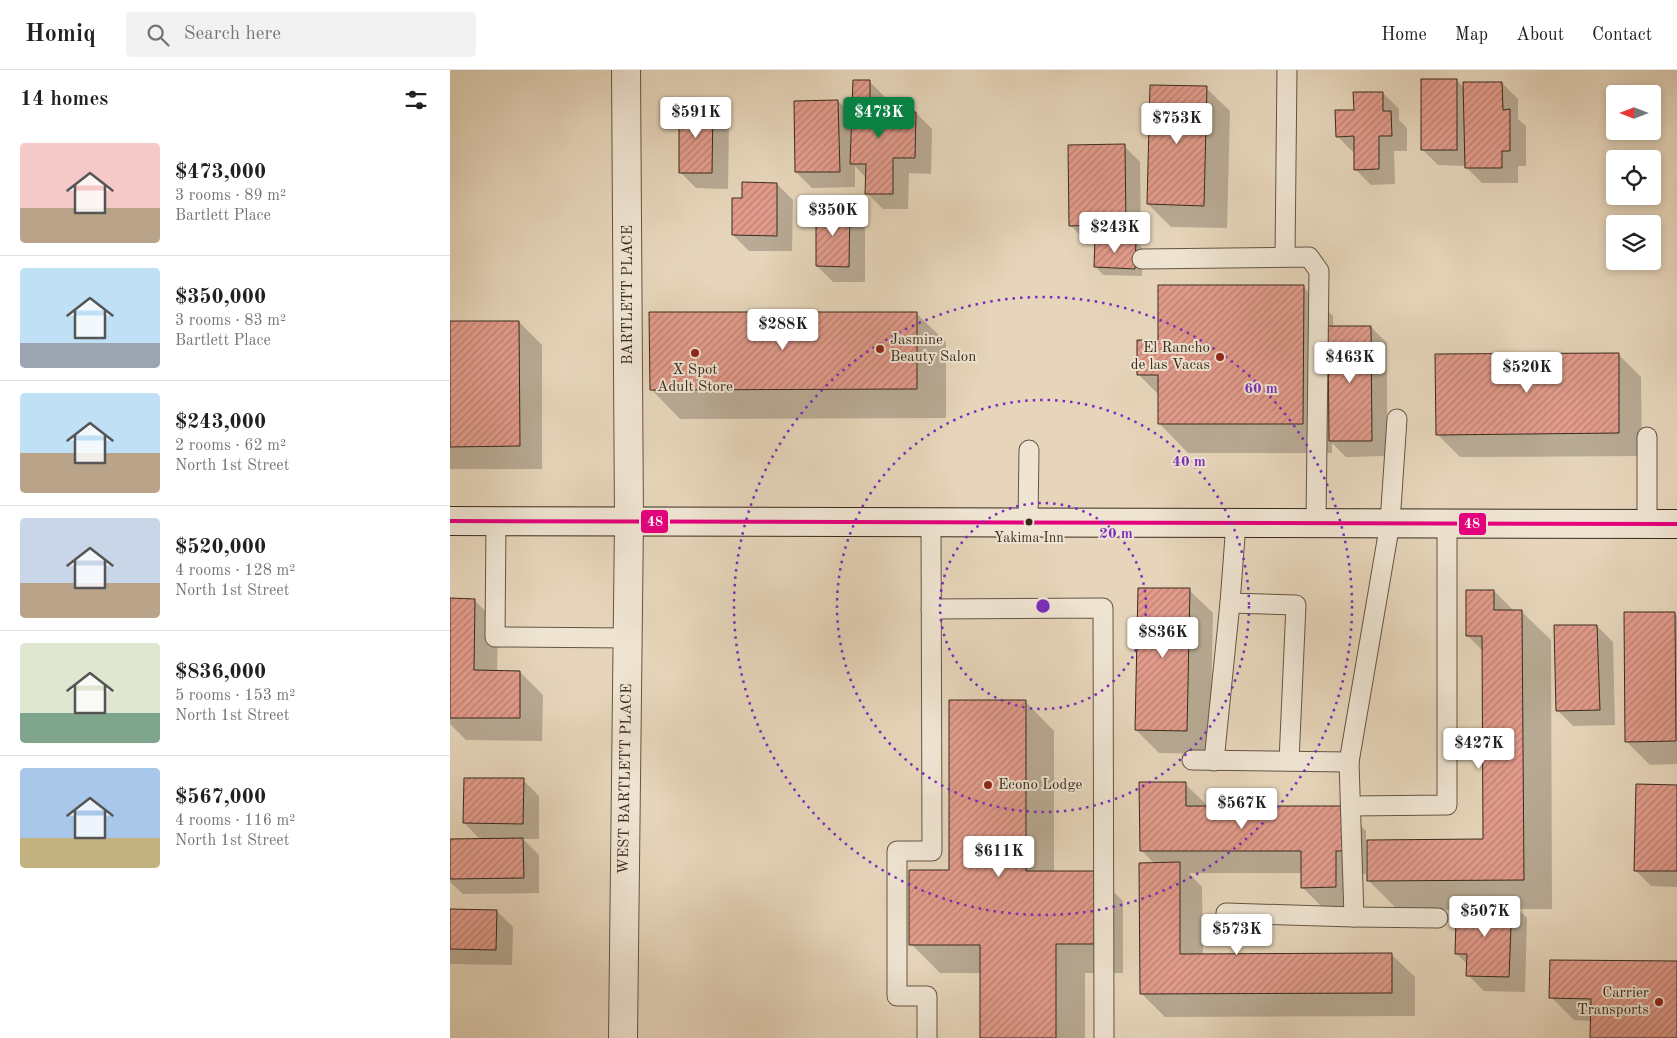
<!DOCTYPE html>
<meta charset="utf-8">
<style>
:root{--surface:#fff;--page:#f2f2f2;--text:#202124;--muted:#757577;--line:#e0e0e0;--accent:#0b8043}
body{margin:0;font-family:"Old Standard TT",serif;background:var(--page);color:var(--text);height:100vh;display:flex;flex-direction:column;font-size:19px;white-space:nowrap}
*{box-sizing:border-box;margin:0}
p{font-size:16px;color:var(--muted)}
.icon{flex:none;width:28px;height:28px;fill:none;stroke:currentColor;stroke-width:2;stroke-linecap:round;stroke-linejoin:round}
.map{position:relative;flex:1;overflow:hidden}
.panel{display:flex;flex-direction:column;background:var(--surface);width:450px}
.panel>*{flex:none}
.needle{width:32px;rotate:270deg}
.controls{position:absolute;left:1156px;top:15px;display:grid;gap:10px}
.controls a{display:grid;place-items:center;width:55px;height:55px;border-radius:5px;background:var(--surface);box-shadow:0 2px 8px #0003;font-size:25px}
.price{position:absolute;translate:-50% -42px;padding:0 11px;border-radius:5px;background:#fff;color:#222;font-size:16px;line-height:32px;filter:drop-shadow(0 1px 2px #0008)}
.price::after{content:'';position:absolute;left:50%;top:30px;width:15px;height:11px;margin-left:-8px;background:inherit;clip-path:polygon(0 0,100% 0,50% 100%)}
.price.selected{background:var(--accent);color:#fff}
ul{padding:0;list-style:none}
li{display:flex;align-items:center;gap:15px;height:125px;padding:0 20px}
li+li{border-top:1px solid var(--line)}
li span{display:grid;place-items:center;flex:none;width:140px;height:100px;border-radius:5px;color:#555}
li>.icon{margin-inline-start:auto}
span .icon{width:60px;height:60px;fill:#fffc;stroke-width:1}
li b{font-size:21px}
h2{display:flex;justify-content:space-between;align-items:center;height:60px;padding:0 20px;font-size:21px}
header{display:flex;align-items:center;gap:30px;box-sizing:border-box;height:70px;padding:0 25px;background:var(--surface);border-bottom:1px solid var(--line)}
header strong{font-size:24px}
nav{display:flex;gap:28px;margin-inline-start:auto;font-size:18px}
.search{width:350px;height:45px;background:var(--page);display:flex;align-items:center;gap:12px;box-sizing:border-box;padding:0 18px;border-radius:5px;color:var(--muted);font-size:19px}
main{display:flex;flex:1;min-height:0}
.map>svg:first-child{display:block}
.shadow{fill:#0003}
.building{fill:url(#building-hatch);stroke:#382a1c}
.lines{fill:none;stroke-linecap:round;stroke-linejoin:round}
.lane-casing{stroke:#645544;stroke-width:21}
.street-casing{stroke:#645544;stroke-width:30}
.secondary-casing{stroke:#382a1c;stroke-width:30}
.lane{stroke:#efe4d2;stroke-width:19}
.street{stroke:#efe4d2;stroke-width:28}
.secondary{stroke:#efe4d2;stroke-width:28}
.bus-1-casing{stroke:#efe4d2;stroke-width:8}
.bus-1{stroke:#e5007d;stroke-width:4}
.ring{fill:none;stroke:#7b2cbf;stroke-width:2.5;stroke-dasharray:2.5 5}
.poi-dot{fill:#8f2418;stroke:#efe4d2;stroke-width:2}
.bus-dot{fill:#382a1c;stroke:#efe4d2;stroke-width:2}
.labels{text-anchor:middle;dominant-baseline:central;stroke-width:4;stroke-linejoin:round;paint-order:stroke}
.bus-label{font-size:14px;fill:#382a1c;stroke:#efe4d2}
.street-label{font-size:15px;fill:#382a1c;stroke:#efe4d2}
.poi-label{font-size:15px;fill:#382a1c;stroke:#efe4d2;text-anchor:start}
.centre{fill:#7b2cbf;stroke:#efe4d2;stroke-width:2.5}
.ring-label{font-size:15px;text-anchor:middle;font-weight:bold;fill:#7b2cbf;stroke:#efe4d2;stroke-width:4;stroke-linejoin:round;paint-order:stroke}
.line-badge{stroke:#efe4d2;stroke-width:2}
.badge-label{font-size:14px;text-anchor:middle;font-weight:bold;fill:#fff}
</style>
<header>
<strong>Homiq</strong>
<div class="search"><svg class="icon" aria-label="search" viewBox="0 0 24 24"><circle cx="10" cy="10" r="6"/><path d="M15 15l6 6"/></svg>Search here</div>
<nav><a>Home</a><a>Map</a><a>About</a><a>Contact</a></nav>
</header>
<main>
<section class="panel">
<h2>14 homes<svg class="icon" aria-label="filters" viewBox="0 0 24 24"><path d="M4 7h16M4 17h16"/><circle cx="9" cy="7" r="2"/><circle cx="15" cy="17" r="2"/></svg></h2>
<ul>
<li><span style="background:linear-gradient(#f6c9c9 65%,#b9a48a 0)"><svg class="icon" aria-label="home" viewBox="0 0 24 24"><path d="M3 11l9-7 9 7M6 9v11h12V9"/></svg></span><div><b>$473,000</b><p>3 rooms · 89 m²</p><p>Bartlett Place</p></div></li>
<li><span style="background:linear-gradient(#bfe0f5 75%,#9aa5b1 0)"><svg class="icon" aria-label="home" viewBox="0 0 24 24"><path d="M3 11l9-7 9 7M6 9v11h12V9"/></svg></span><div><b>$350,000</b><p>3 rooms · 83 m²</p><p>Bartlett Place</p></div></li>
<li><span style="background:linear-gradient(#bfe0f5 60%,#b9a48a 0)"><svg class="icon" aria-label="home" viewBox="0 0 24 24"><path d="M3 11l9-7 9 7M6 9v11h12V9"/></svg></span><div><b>$243,000</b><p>2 rooms · 62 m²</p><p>North 1st Street</p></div></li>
<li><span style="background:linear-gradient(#c9d6e8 65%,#b9a48a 0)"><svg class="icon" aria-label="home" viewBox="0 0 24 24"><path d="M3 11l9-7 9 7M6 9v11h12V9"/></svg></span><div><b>$520,000</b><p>4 rooms · 128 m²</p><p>North 1st Street</p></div></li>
<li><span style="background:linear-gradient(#dfe7d0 70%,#7fa58c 0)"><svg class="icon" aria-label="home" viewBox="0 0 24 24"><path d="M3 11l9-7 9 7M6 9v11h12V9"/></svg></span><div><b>$836,000</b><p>5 rooms · 153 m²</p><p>North 1st Street</p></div></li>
<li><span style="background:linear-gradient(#a9c7e8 70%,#c2b280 0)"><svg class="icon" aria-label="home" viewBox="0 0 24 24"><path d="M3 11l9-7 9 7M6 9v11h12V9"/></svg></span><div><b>$567,000</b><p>4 rooms · 116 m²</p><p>North 1st Street</p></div></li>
</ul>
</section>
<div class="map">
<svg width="1227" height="968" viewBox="0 0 1227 968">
<defs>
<pattern id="building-hatch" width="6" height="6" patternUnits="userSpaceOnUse" patternTransform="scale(1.25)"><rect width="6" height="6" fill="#e39c8c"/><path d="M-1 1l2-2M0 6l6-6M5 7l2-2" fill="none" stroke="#b97f72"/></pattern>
</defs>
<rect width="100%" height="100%" fill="#e6d5ba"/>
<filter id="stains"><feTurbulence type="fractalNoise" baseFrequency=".004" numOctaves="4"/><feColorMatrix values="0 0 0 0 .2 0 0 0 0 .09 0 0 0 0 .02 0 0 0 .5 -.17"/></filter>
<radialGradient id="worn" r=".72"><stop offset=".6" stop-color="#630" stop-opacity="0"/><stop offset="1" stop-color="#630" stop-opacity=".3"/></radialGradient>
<!-- shadow -->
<g class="shadow">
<polygon points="1007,10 1015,19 1052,13 1068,29 1068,49 1076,56 1076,96 1068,96 1068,113 1032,113 1016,97 1016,96 988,95 972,79"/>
<polygon points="420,12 436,28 436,42 466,43 482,59 481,104 459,103 458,139 433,139 417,123 417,109 405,96 405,117 362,118 346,102 388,31 403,46"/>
<polygon points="756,18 780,41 777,158 721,157 698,134"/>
<polygon points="933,23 949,39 949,50 957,58 957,81 944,81 945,114 921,115 905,99 905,82 903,82 887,66 905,41"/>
<polygon points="263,36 279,52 278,119 246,118 230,102"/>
<polygon points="674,76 690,92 691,170 684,170 693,179 692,206 653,205 646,197 647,171 636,171 620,155"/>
<polygon points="327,114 343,130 342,181 299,181 283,165 293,129"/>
<polygon points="399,139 415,155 415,212 383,212 367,196"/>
<polygon points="853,217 883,246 883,257 921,257 937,273 937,386 896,387 882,373 882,383 738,383 709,353 709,325 688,304 710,271"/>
<polygon points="466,243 496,272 496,348 230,349 201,319"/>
<polygon points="69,252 92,275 92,399 0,399 0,253"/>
<polygon points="1168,284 1191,307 1192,386 1010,387 987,364"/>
<polygon points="739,520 763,543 760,684 709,683 686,660"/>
<polygon points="1044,521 1064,541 1071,541 1101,570 1102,839 1068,839 1077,848 1075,922 1034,921 1018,905 1018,895 1006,883 1015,840 948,840 919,811 1035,770 1034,582 1018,566"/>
<polygon points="0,530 24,530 48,553 47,602 70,602 93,625 92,671 16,670 0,654"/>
<polygon points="1224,543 1227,546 1227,694 1200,695 1177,672"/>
<polygon points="1147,556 1163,572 1165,655 1123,656 1107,640"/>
<polygon points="575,631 604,661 604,802 643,802 673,831 673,903 635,903 635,968 532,968 532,903 490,903 461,874 501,802"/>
<polygon points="73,710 89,726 89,769 73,769 89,785 89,823 13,824 0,812 0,770 31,770 14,753"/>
<polygon points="735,714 759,737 893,737 916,761 916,804 909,804 909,840 875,840 852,817 852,803 739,803 752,817 753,885 941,884 965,907 965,946 715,947 691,923 705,794 691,780"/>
<polygon points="1227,716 1227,817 1201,816 1185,800"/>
<polygon points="0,840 47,841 63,857 62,895 0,894"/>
<polygon points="1227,893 1227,968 1143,968 1142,951 1124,950 1101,927"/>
</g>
<!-- building -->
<g class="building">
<rect x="971" y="9" width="36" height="71"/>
<polygon points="403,10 420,10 420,41 466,42 465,88 443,88 443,124 415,124 416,94 400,94"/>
<polygon points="1013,12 1052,12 1053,40 1060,39 1060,81 1052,81 1052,98 1015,98"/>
<polygon points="700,15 757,16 754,136 697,134"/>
<polygon points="903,22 933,22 933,41 941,41 942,66 929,66 929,99 904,100 904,66 886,67 885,40 904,40"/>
<polygon points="388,30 390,102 345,102 344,31"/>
<polygon points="229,35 263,35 262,103 229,103"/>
<polygon points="675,74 676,154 619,156 618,75"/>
<polygon points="292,112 327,113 327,166 282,165 282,128 292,128"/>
<polygon points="366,137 400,138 399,197 366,196"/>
<polygon points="645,169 686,170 685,199 644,197"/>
<polygon points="708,215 854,215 853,354 708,354 708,305 687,305 687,270 708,270"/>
<polygon points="199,242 467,242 467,319 200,320"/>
<polygon points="0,251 69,251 70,376 0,377"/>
<polygon points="878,256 921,256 922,371 879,371"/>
<polygon points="1169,283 1169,363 986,365 985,284"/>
<polygon points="688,518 740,518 737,661 685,660"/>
<polygon points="1016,520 1044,520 1044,540 1072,540 1074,810 917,811 917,770 1033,769 1032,566 1016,566"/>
<polygon points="0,528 25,529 24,600 70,601 70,648 0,648"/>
<polygon points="1174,542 1225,542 1226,671 1175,672"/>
<polygon points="1104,555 1147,555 1150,640 1106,641"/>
<polygon points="499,630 576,630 576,801 644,801 644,874 606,874 606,968 530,968 530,875 459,875 459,800 499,800"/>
<polygon points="14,708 74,708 73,754 13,753"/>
<polygon points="689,712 736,712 736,736 893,736 893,781 886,781 886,817 851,818 851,781 690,781"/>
<polygon points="1186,714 1227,715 1227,801 1184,801"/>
<polygon points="73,768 74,808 0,809 0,769"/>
<polygon points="730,792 730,884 942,883 942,923 690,924 689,793"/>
<polygon points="1014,830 1062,831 1059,907 1016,906 1017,884 1005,884 1006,849 1013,849"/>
<polygon points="0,839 47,840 46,880 0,879"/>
<polygon points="1100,890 1227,891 1227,968 1140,968 1141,929 1099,928"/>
</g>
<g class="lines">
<defs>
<g id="lane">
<polyline points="835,187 837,0"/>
<polyline points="692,189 859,187 869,201 866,453"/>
<polyline points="46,451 45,567 178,568"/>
<polyline points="578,452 579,380"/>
<polyline points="786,453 780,533 846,535 839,691"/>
<polyline points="1197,454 1197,367"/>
<polyline points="481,539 653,538 654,968"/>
<polyline points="742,690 899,692 940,453 947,349"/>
<polyline points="764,691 780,533"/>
<polyline points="901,736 997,735 997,453"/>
<polyline points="776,843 904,847 899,692"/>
<polyline points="904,847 988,848"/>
<polyline points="477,968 477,926 447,926 447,781 482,781 481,452"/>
</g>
<polyline id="street" points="173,968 179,451 176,0"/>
<polyline id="secondary" points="0,451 1227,454"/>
</defs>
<!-- lane casing -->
<use href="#lane" class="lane-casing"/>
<!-- street casing -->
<use href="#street" class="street-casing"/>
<!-- secondary casing -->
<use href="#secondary" class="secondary-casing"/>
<!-- lane -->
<use href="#lane" class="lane"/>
<!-- street -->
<use href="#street" class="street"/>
<!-- secondary -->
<use href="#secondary" class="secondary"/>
<defs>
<polyline id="bus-1" points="0,451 1227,454"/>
</defs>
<!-- bus-1 casing -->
<use href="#bus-1" class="bus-1-casing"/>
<!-- bus-1 -->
<use href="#bus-1" class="bus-1"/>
</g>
<!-- distance rings -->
<g class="ring">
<circle cx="593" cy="536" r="103"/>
<circle cx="593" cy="536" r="206"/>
<circle cx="593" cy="536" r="309"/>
</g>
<!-- markers -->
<g class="poi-dot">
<circle cx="430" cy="279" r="5"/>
<circle cx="245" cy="283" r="5"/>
<circle cx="770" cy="287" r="5"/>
<circle cx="538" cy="715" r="5"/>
<circle cx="1209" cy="932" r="5"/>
</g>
<circle class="bus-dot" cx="579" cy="452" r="4.5"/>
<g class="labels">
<!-- bus labels -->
<g class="bus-label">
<text x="579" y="468">Yakima Inn</text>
</g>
<!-- street labels -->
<g class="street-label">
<text transform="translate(178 225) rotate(-90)">BARTLETT PLACE</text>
<text transform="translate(176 709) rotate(-89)">WEST BARTLETT PLACE</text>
</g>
<!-- poi labels -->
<g class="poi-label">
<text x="440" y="270">Jasmine<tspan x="440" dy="17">Beauty Salon</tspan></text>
<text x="760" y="278" text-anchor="end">El Rancho<tspan x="760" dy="17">de las Vacas</tspan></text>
<text x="245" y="300" text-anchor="middle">X Spot<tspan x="245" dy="17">Adult Store</tspan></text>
<text x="548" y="715">Econo Lodge</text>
<text x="1199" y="923" text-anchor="end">Carrier<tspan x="1199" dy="17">Transports</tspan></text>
</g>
</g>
<circle cx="593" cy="536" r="8" class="centre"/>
<g class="ring-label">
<text x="811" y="323">60 m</text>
<text x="739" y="396">40 m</text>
<text x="666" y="468">20 m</text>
</g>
<g class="line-badge">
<rect x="190" y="439" width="29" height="25" rx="5" fill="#e5007d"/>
<rect x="1008" y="442" width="29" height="24" rx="5" fill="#e5007d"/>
</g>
<g class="badge-label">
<text x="205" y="456">48</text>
<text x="1022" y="458">48</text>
</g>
<rect width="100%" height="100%" filter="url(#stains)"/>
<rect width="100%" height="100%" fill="url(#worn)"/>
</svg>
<div class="controls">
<a><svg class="needle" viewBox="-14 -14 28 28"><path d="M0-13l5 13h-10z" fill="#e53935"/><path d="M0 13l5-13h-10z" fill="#757577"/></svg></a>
<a><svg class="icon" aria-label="locate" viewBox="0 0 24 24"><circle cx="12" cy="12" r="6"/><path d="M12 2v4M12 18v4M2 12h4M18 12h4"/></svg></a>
<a><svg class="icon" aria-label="layers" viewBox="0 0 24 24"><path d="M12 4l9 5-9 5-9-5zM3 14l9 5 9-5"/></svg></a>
</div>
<b class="price" style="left:246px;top:69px">$591K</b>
<b class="price selected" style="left:429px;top:69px">$473K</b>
<b class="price" style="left:727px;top:75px">$753K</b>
<b class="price" style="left:383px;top:167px">$350K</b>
<b class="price" style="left:665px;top:184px">$243K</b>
<b class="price" style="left:333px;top:281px">$288K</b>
<b class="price" style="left:900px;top:314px">$463K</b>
<b class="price" style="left:1077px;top:324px">$520K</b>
<b class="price" style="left:713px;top:589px">$836K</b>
<b class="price" style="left:1029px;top:700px">$427K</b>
<b class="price" style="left:792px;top:760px">$567K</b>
<b class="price" style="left:549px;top:808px">$611K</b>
<b class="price" style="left:1035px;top:868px">$507K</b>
<b class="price" style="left:787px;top:886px">$573K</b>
</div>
</main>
